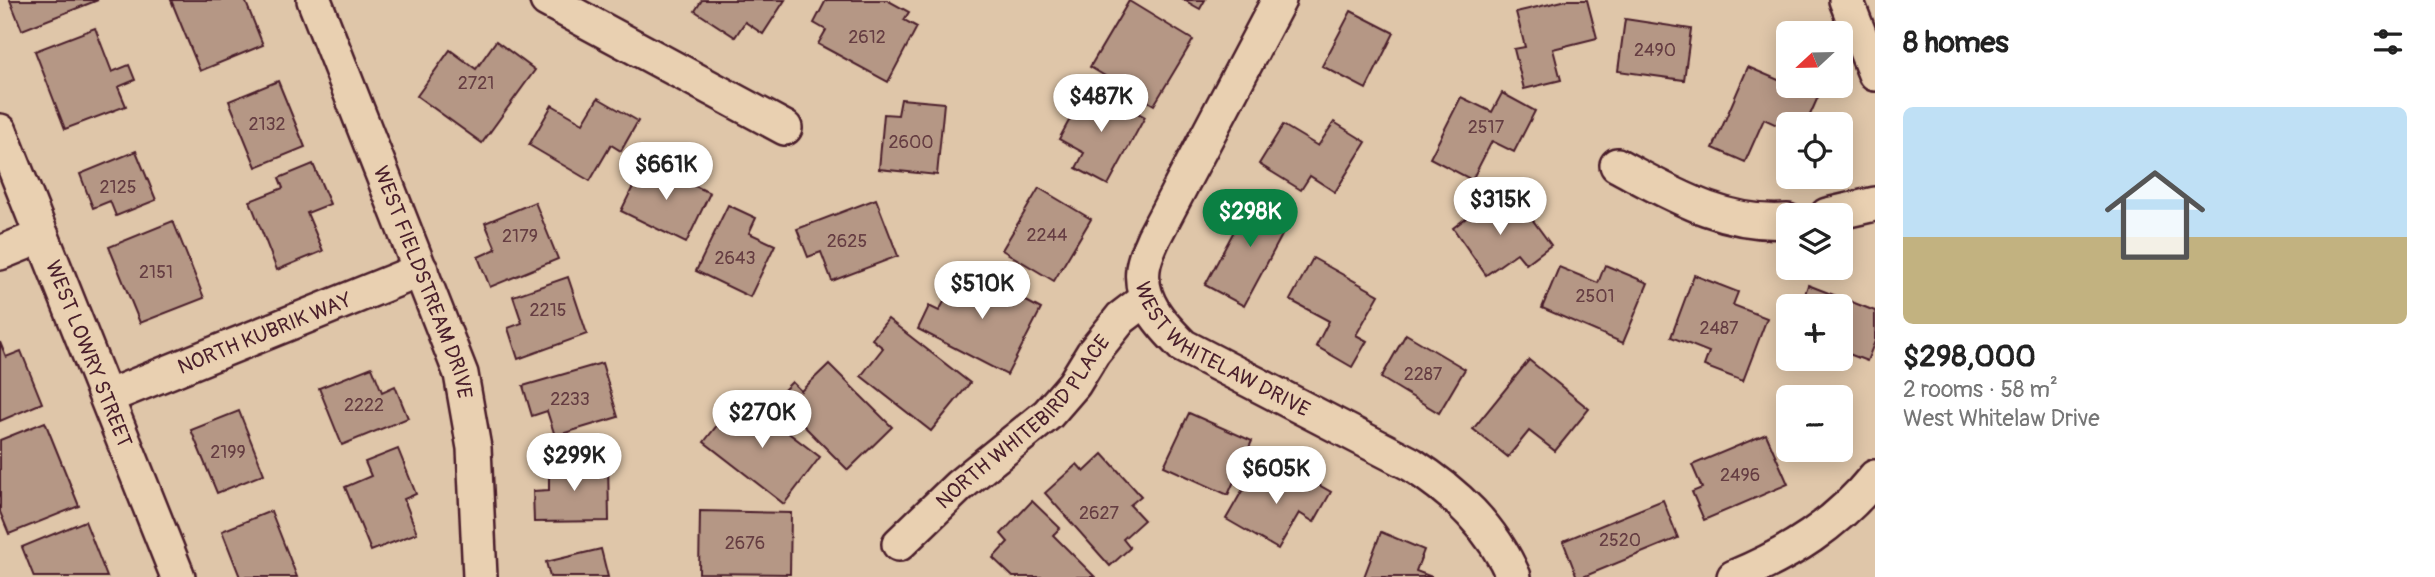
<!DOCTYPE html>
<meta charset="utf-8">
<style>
:root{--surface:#fff;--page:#f2f2f2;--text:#222;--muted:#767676;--accent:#0b8043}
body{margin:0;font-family:Pangolin,sans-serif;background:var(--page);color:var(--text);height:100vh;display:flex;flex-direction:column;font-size:26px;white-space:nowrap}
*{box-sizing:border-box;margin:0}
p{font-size:23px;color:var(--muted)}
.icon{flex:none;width:38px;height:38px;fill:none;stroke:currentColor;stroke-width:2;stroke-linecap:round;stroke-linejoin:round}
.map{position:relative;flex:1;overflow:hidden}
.sheet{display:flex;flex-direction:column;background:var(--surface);width:560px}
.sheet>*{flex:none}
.needle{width:46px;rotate:248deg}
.controls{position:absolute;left:1776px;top:21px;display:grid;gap:14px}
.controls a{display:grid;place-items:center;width:77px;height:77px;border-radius:10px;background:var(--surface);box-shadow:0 4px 18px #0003;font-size:35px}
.price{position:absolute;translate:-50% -60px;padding:0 16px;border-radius:24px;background:#fff;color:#222;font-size:23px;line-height:46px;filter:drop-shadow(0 2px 4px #0008)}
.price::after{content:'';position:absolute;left:50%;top:42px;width:21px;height:16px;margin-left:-10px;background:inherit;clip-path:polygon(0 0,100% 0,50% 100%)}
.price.on{background:var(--accent);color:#fff}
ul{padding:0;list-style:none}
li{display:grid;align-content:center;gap:14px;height:371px;padding:0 28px}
li span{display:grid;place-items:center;height:217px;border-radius:10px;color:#555}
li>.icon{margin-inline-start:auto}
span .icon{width:126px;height:126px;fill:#fffc;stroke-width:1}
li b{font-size:30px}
h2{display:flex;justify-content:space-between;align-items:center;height:84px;padding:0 28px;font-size:30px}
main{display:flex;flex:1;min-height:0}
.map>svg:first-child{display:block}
.building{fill:#b59785;stroke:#4a1f2b;stroke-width:2}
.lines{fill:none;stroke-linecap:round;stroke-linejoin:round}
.minor-casing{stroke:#4a1f2b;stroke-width:38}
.minor{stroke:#e9d0b1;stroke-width:33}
.labels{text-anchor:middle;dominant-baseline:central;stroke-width:6;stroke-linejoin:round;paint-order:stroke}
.number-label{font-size:18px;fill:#653d42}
.street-label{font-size:21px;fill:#4a1f2b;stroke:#e9d0b1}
</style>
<main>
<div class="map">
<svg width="1875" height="577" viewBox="0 0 1875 577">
<rect width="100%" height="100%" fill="#dfc6a9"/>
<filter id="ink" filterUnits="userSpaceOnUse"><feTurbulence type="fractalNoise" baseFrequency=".0143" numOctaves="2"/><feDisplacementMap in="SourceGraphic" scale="14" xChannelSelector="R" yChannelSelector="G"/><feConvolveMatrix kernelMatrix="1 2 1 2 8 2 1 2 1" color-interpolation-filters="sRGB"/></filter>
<g filter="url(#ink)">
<!-- building -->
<g class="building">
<polygon points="10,0 98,0 22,30"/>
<polygon points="171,0 245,0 263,45 200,71"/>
<polygon points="702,0 785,0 763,34 745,22 735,37 695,11"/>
<polygon points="826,0 887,0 909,12 904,20 917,27 888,82 818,44 826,30 814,23"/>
<polygon points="1184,0 1205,0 1200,9"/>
<polygon points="1567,0 1587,0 1597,38 1553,49 1561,80 1524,89 1514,49 1525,47 1516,12"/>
<polygon points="1129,1 1193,40 1154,105 1090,67"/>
<polygon points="1351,11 1394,33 1366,89 1322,66"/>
<polygon points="1625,19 1691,29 1684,80 1618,71"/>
<polygon points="95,28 112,72 129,65 135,80 118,87 126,106 65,129 35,51"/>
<polygon points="496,41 535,70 482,143 417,96 450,50 476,69"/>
<polygon points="1748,67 1818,97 1806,124 1788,124 1788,130 1764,119 1745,162 1713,148"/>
<polygon points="278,81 305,147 256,167 229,101"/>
<polygon points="1088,86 1145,117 1108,185 1076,168 1084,153 1059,139"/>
<polygon points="1502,93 1535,111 1514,152 1492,141 1472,180 1430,158 1461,97 1492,112"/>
<polygon points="598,98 638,121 621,151 611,145 590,181 529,145 552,105 583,123"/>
<polygon points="901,99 944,103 937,175 879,169 884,114 898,115"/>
<polygon points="1334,122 1366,142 1335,192 1310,176 1301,190 1259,164 1283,125 1318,146"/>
<polygon points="136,151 156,200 116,216 110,201 93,208 80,174"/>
<polygon points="645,162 710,193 686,243 621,211"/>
<polygon points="313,164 330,204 307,213 323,251 277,270 250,201 283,188 279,178"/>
<polygon points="1039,188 1091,219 1054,281 1002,250"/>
<polygon points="1255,192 1294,213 1244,306 1205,285"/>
<polygon points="876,199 898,256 832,281 821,252 808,257 797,229"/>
<polygon points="1491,199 1506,219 1523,207 1551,245 1526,264 1517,253 1486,275 1453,228"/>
<polygon points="535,202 558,259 490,287 478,257 496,249 485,223"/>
<polygon points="728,205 756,218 749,233 775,245 750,297 696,271"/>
<polygon points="173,221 204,298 140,323 109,247"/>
<polygon points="1313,258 1379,295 1356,335 1367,341 1352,367 1316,346 1329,321 1290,300"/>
<polygon points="1605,265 1648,283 1623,343 1542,308 1559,267 1598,283"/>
<polygon points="963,267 1041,309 1007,375 918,329 929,306 939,311"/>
<polygon points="1694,275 1738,292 1733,305 1767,318 1743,381 1704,366 1709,352 1671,337"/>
<polygon points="568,277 587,334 518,359 508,328 522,323 513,296"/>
<polygon points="1808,285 1875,311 1875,341 1867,361 1841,351 1841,306 1801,306"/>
<polygon points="888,319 970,383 931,431 861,376 883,348 872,339"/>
<polygon points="1406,334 1465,369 1439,413 1381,378"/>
<polygon points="0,342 6,357 21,351 42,403 0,421"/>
<polygon points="1529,360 1589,409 1555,451 1529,431 1508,457 1473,429"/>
<polygon points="602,363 618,417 555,436 547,411 532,416 523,386"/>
<polygon points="829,364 892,427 848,470 776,398 792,382 801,391"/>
<polygon points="372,367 382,392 395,386 408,418 342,445 319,388"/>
<polygon points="740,396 820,457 784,504 704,442"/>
<polygon points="239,411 264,474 217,493 191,430"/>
<polygon points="1189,413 1252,441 1228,495 1164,466"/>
<polygon points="45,422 79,506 9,534 0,512 0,440"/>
<polygon points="1766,434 1788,484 1704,520 1692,492 1702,488 1692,465"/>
<polygon points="398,449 416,494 404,499 417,533 371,551 345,487 371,476 365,462"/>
<polygon points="1103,454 1141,496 1130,505 1144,520 1123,539 1130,548 1110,566 1045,493 1077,464 1084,472"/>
<polygon points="549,460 608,460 609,521 534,522 533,491 549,490"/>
<polygon points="1254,470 1284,488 1294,471 1331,492 1314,522 1299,513 1278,549 1226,519"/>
<polygon points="1663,500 1678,538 1583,577 1577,577 1563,541"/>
<polygon points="1032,501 1060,528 1053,535 1095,577 1013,577 993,558 1008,542 1001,534"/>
<polygon points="271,511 297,577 240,577 222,531"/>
<polygon points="700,511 791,513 790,574 699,573"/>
<polygon points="85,521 107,577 34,577 22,547"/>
<polygon points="1381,532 1424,550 1416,571 1432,577 1364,577"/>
<polygon points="601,549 608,577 550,577 546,562"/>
</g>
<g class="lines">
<defs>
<g id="minor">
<path id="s1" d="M314 0 461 374 474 448 480 577"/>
<polyline points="547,0 785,128"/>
<path id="s2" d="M1279 0 1154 237C1150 246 1144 258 1143 269 1139 301 1162 325 1183 346L1411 464C1456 493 1492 527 1514 577"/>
<polyline points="1846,0 1875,74"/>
<path id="s3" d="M0 131 178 577"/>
<path d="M1617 165C1672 194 1724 226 1788 221"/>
<polyline points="1827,215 1875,204"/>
<polyline points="0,253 42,236"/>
<path id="s4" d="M107 397 421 270"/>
<path id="s5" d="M899 544 959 486 1048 414 1074 384 1093 353 1121 318 1146 299"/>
<path d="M1734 577C1790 554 1837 524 1875 477"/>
</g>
</defs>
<!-- minor casing -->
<use href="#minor" class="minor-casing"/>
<!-- minor -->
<use href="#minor" class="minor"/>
</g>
</g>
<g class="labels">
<!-- number labels -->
<g class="number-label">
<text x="867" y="37">2612</text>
<text x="1655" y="50">2490</text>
<text x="476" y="83">2721</text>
<text x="267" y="124">2132</text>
<text x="1486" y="127">2517</text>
<text x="911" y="142">2600</text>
<text x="118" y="187">2125</text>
<text x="1047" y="235">2244</text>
<text x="520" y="236">2179</text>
<text x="847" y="241">2625</text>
<text x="735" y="258">2643</text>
<text x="156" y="272">2151</text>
<text x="1595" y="296">2501</text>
<text x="548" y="310">2215</text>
<text x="1719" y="328">2487</text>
<text x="1423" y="374">2287</text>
<text x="570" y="399">2233</text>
<text x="364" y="405">2222</text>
<text x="228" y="452">2199</text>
<text x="1740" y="475">2496</text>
<text x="1099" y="513">2627</text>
<text x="1620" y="540">2520</text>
<text x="745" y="543">2676</text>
</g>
<!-- street labels -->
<g class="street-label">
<text stroke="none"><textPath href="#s1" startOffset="303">WEST FIELDSTREAM DRIVE</textPath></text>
<text stroke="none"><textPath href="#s4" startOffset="170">NORTH KUBRIK WAY</textPath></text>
<text stroke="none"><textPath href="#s2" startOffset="424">WEST WHITELAW DRIVE</textPath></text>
<text stroke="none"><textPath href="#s3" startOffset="240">WEST LOWRY STREET</textPath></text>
<text stroke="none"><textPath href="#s5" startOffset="175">NORTH WHITEBIRD PLACE</textPath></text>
</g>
</g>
</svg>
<div class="controls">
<a><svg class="needle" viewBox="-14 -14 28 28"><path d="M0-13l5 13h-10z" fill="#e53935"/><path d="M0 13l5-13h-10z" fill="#767676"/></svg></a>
<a><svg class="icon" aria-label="locate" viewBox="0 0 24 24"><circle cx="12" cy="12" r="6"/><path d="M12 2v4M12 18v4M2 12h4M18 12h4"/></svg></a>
<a><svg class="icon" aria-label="layers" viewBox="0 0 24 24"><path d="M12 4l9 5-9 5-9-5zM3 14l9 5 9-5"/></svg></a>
<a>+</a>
<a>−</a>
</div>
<b class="price" style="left:1101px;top:134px">$487K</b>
<b class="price" style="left:666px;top:202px">$661K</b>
<b class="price" style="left:1500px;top:237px">$315K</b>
<b class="price on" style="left:1250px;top:249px">$298K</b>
<b class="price" style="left:982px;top:321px">$510K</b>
<b class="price" style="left:762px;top:450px">$270K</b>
<b class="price" style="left:574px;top:493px">$299K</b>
<b class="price" style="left:1276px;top:506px">$605K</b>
</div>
<section class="sheet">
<h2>8 homes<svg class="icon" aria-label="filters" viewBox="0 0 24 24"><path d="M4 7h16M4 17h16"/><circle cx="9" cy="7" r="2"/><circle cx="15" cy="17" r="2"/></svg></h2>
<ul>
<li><span style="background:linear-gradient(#bfe0f5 60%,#c2b280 0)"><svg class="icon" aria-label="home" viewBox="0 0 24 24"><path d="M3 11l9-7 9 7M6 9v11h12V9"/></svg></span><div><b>$298,000</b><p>2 rooms · 58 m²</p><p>West Whitelaw Drive</p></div></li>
</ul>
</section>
</main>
